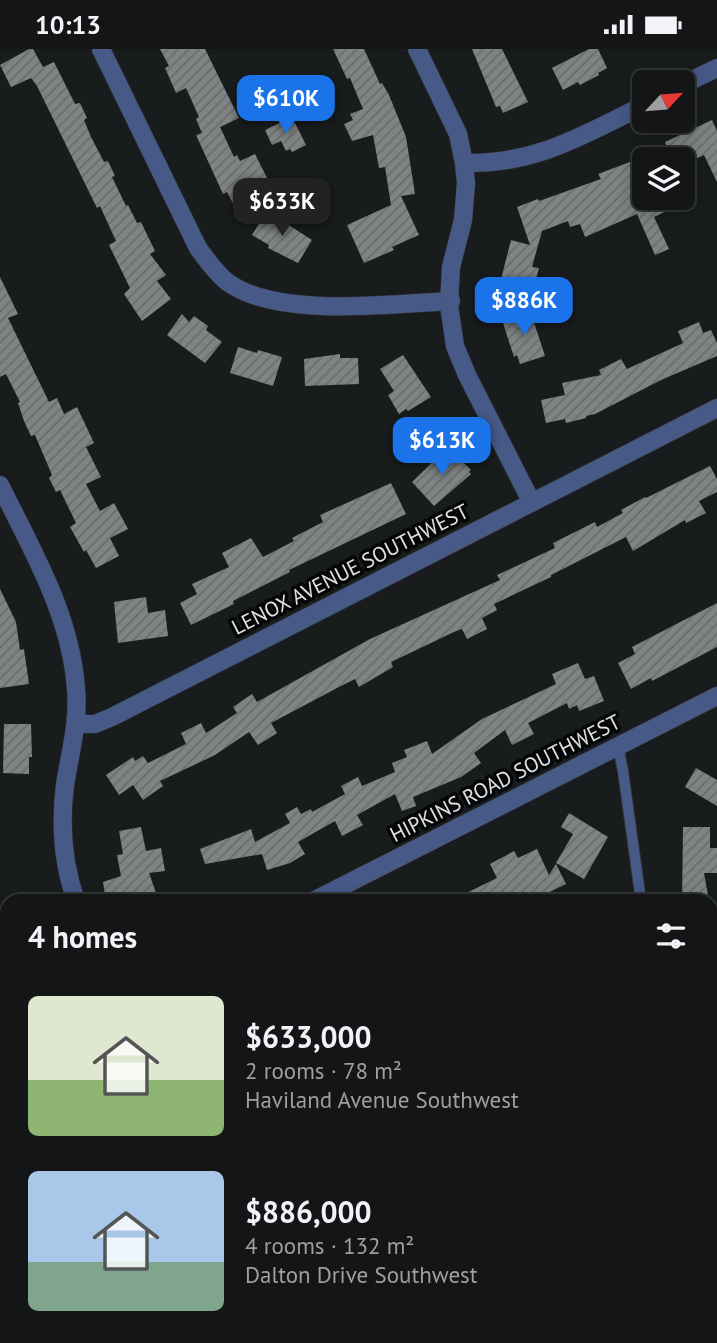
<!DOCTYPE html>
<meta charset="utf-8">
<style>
:root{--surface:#131516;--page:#202223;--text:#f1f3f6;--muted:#9d9fa1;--line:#323435;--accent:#1a73e8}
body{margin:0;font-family:"PT Sans",sans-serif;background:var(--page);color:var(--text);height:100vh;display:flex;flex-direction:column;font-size:26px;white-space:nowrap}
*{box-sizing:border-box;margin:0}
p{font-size:23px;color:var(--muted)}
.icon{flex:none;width:38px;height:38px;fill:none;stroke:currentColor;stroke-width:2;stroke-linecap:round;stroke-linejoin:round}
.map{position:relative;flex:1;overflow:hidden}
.details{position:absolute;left:0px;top:845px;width:718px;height:450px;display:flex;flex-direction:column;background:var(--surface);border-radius:21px 21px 0 0;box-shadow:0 4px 18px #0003,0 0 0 2px var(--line)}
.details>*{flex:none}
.needle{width:46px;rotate:64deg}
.tools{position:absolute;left:632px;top:21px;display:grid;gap:14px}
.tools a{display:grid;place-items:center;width:63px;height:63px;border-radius:10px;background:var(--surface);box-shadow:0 4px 18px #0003,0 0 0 2px var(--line);font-size:35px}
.price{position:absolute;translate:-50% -60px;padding:0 16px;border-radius:14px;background:var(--accent);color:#fff;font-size:23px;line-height:46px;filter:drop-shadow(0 2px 4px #0008)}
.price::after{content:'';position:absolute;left:50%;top:42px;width:21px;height:16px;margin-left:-10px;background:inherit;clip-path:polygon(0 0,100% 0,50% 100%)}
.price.active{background:#222;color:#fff}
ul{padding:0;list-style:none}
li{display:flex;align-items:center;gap:21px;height:175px;padding:0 28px}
li span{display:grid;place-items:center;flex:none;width:196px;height:140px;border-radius:10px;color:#555}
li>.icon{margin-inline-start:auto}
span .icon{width:84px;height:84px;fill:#fffc;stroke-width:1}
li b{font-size:30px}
h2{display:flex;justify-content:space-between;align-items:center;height:84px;padding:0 28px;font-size:30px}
.status{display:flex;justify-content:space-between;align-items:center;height:49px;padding:0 35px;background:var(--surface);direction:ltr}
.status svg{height:19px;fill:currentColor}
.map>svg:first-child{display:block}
.building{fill:url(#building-hatch)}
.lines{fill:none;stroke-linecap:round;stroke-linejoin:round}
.service-casing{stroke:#353839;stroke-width:12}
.minor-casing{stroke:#353839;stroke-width:19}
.tertiary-casing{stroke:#353839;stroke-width:19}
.service{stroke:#465987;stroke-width:10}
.minor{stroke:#465987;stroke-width:18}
.tertiary{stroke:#465987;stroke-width:18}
.labels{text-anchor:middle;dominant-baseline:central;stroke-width:7;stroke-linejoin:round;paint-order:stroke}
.street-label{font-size:21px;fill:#e1e2e4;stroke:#050607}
</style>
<div class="status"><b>10:13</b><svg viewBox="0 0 49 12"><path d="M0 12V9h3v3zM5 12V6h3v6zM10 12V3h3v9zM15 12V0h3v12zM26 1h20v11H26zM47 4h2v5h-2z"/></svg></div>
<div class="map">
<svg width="717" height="1294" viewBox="0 0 717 1294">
<defs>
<pattern id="building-hatch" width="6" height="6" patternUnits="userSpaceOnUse" patternTransform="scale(1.75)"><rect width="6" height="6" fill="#7f8383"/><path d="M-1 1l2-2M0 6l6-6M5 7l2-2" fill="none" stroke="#6a6d6d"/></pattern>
</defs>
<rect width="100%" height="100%" fill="#191c1d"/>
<!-- building -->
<g class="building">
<polygon points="29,0 33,0 43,18 54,13 75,55 80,54 87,69 84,71 91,88 104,113 108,112 115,127 112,128 126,157 128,156 137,174 141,173 155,202 150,205 166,226 157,232 171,250 142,272 124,245 130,239 109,196 116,192 100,157 97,159 37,37 31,29 11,38 0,16"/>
<polygon points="160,0 205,0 239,69 220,78 234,108 237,106 240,112 255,105 268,131 253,138 259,149 236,160 227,143 223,145 196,86 202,84 196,70 199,68 186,39 176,44 165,19 169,17"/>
<polygon points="333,0 364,0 380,35 382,34 389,46 406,88 415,145 401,147 419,186 392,198 394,201 364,214 347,176 391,156 385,118 379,119 373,86 352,92 344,75 353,71 350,65 363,60 350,29 347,30"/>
<polygon points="472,0 502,0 528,53 503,64 500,57 496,58"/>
<polygon points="589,0 598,0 607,19 598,24 599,26 580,36 578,33 563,41 552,19"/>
<polygon points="292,68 306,96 292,103 290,100 286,102 281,92 272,96 265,81"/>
<polygon points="712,71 717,82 717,133 704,106 682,116 682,110 644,110 644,149 693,149 654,168 669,200 655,206 637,165 585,188 580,175 570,178 568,172 542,182 532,218 539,219 534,237 521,234 524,244 499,238 511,191 530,196 517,158 538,150 539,152 601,130 598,125 667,99 665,93"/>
<polygon points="267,162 312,191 298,214 268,199 269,196 252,186"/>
<polygon points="0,228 18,265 8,269 49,353 57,349 64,365 77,358 94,394 86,398 101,428 86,435 100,462 114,454 128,480 110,489 119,507 96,519 86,501 84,503 70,478 76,474 60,441 56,443 49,429 52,426 35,386 31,387 24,372 18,354 20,353 6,325 0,328"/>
<polygon points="530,261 545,307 520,315 517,306 514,308 502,271"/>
<polygon points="182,265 189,273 194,267 208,277 206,281 222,293 205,314 167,286"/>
<polygon points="699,273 703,284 711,281 717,294 717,307 661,331 595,365 586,367 586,369 566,374 565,370 546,374 541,351 565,346 562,334 601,326 599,321 621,310 627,320 683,294 678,282"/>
<polygon points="238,298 257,304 258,301 282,308 273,337 230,324"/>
<polygon points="340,305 340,309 358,309 359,335 305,337 304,310"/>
<polygon points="403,306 431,348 408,362 406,360 399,365 388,346 394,342 380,320"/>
<polygon points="444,402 449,407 453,403 471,421 469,423 471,425 434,457 412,433"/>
<polygon points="710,417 717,430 717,443 699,452 706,464 686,474 685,471 633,502 626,488 551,526 551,528 494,555 497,561 482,569 487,580 467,590 462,580 454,583 391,613 393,618 359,638 355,630 339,638 271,674 277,684 258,696 249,683 215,706 160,732 163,737 143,751 133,736 119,746 106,726 133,708 135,712 143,707 148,714 186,695 181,684 201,674 206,684 237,664 233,658 252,645 257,653 370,590 500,531 497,526 555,499 553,494 595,473 597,478 623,464 621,461 645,448 646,449"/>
<polygon points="391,434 406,465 289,521 290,523 233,552 234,555 191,576 180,554 197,545 192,535 229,518 222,504 251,489 263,508 294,492 292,489 323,473 320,466"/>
<polygon points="0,540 16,573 20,601 24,600 29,635 0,639"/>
<polygon points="146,548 148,564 165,561 168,587 118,594 114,553"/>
<polygon points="717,554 717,598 652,632 651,629 631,640 618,614 635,605 632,598"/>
<polygon points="578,614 585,630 594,627 604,652 579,662 577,656 569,660 567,654 528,674 534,685 512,696 505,681 474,704 481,714 461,728 413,748 416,757 402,762 395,745 357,766 363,776 342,787 335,772 298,793 305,805 290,814 267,821 262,805 205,815 200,800 251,780 255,793 290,774 285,765 297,758 301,765 311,760 312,763 345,745 341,737 358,728 362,737 395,723 392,714 407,708 404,701 427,692 432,705 482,670 556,635 552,625"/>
<polygon points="4,675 31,675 32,708 29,708 29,725 3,724"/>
<polygon points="696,719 717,731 717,757 685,738"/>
<polygon points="569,764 608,788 584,830 556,814 573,785 561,778"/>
<polygon points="141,778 146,802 161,799 165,822 149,824 159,852 106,852 103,833 121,827 117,806 123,805 119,782"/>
<polygon points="683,778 710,778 710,799 717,799 717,824 704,824 709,852 682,852"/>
<polygon points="537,800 549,826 556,815 566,835 531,852 450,852 497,829 490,815 514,802 518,809"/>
</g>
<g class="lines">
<defs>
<polyline id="service" points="618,697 623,722 641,852"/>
<g id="minor">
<path d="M101 0 198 199C207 211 215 223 226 232 275 270 391 255 451 252"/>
<polyline points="417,0 458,85 464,114 466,134 463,171 451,218 449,256 455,297 467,326 531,452"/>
<polyline points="682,36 717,19"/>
<path d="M464 114C534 116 584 86 644 56"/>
<path d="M0 436C32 501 71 566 76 640 79 673 70 704 65 736 60 775 63 815 76 852"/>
<polyline points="77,675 95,675 112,668 717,359"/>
<polyline points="248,1288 251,1294"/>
<polyline points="474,1294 493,1288"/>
</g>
<g id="tertiary">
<polyline points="313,852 717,647"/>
<polyline points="0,1012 7,1008"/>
</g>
</defs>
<!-- service casing -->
<use href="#service" class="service-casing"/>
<!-- minor casing -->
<use href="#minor" class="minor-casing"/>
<!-- tertiary casing -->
<use href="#tertiary" class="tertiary-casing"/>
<!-- service -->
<use href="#service" class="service"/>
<!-- minor -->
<use href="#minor" class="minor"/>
<!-- tertiary -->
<use href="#tertiary" class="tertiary"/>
</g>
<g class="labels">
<!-- street labels -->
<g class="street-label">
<text transform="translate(350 520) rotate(-27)">LENOX AVENUE SOUTHWEST</text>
<text transform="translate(505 729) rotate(-27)">HIPKINS ROAD SOUTHWEST</text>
</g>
</g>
</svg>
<div class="tools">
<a><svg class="needle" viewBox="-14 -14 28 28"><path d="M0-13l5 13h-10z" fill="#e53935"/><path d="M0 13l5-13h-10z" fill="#9d9fa1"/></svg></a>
<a><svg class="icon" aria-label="layers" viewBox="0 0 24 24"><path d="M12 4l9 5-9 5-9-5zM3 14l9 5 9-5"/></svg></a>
</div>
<b class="price" style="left:286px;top:86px">$610K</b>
<b class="price active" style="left:282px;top:189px">$633K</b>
<b class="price" style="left:524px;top:288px">$886K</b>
<b class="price" style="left:442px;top:428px">$613K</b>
<section class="details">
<h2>4 homes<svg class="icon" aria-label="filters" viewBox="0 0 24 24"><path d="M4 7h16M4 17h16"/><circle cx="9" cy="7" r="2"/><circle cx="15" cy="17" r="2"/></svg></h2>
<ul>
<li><span style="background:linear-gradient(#dfe7d0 60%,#8fb573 0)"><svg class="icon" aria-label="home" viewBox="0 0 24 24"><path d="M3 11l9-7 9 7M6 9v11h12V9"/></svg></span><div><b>$633,000</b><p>2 rooms · 78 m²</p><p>Haviland Avenue Southwest</p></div></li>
<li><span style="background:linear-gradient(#a9c7e8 65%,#7fa58c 0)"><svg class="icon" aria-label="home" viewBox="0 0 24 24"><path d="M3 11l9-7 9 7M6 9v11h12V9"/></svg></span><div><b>$886,000</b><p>4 rooms · 132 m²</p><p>Dalton Drive Southwest</p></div></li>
</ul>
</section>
</div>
